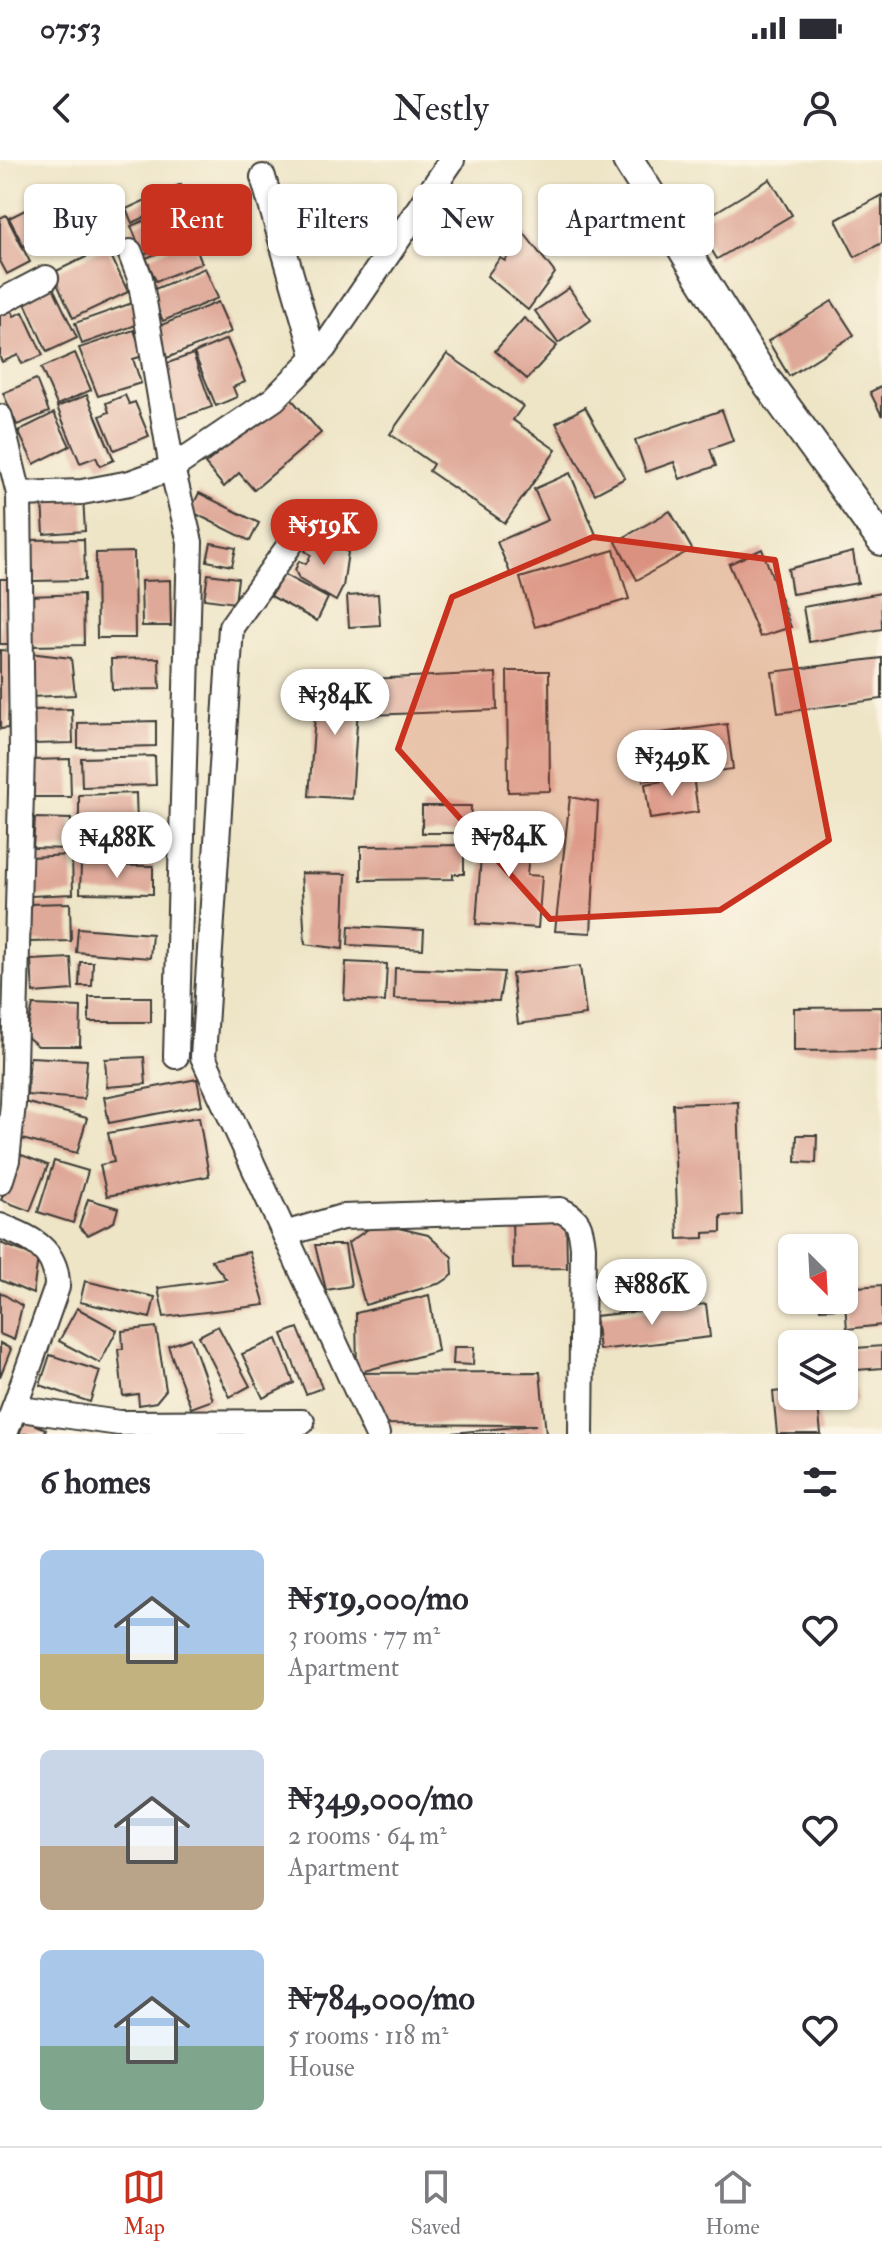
<!DOCTYPE html>
<meta charset="utf-8">
<style>
:root{--surface:#fff;--page:#f2f2f3;--text:#2b2b33;--muted:#7c7c81;--line:#e1e1e2;--accent:#c8321e}
body{margin:0;font-family:"IM FELL Double Pica",serif;background:var(--page);color:var(--text);height:100vh;display:flex;flex-direction:column;font-size:30px;white-space:nowrap}
*{box-sizing:border-box;margin:0}
p{font-size:26px;color:var(--muted)}
.icon{flex:none;width:44px;height:44px;fill:none;stroke:currentColor;stroke-width:2;stroke-linecap:round;stroke-linejoin:round}
.map{position:relative;height:1274px;overflow:hidden}
.sheet{display:flex;flex-direction:column;background:var(--surface);flex:1}
.sheet>*{flex:none}
.hud{position:absolute;left:24px;top:24px;width:834px;height:72px;display:flex;gap:16px}
.needle{width:52px;rotate:156deg}
.buttons{position:absolute;left:778px;top:1074px;display:grid;gap:16px}
.buttons a{display:grid;place-items:center;width:80px;height:80px;border-radius:12px;background:var(--surface);box-shadow:0 2px 6px #0004;font-size:40px}
.price{position:absolute;translate:-50% -68px;padding:0 18px;border-radius:28px;background:#fff;color:#222;font-size:26px;line-height:52px;filter:drop-shadow(0 2px 4px #0008)}
.price::after{content:'';position:absolute;left:50%;top:48px;width:24px;height:18px;margin-left:-12px;background:inherit;clip-path:polygon(0 0,100% 0,50% 100%)}
.price.active{background:var(--accent);color:#fff}
ul{padding:0;list-style:none}
li{display:flex;align-items:center;gap:24px;height:200px;padding:0 40px}
li span{display:grid;place-items:center;flex:none;width:224px;height:160px;border-radius:12px;color:#555}
li>.icon{margin-inline-start:auto}
span .icon{width:96px;height:96px;fill:#fffc;stroke-width:1}
li b{font-size:34px}
h2{display:flex;justify-content:space-between;align-items:center;height:96px;padding:0 40px;font-size:34px}
.tag{padding:0 28px;border-radius:12px;background:var(--surface);box-shadow:0 2px 6px #0004;font-size:28px;line-height:72px}
.tag.active{background:var(--accent);color:#fff}
.status{display:flex;justify-content:space-between;align-items:center;height:56px;padding:0 40px;background:var(--surface);direction:ltr}
.status svg{height:22px;fill:currentColor}
header{display:flex;justify-content:space-between;align-items:center;height:104px;padding:0 40px;background:var(--surface);font-size:36px;font-weight:600}
.tabs{display:flex;justify-content:space-around;align-items:center;height:112px;border-top:2px solid var(--line);background:var(--surface);font-size:22px;color:var(--muted)}
.tabs a{display:grid;justify-items:center;gap:4px}
.tabs .active{color:var(--accent)}
.map>svg:first-child{display:block}
.building{fill:#dfa999}
.lines{fill:none;stroke-linecap:round;stroke-linejoin:round}
.minor-casing{stroke:#3c3a36;stroke-width:28}
.tertiary-casing{stroke:#3c3a36;stroke-width:34}
.minor{stroke:#fff;stroke-width:24}
.tertiary{stroke:#fff;stroke-width:30}
.marked{fill:#c8321e;fill-opacity:0.2;stroke:#c8321e;stroke-width:6;stroke-linejoin:round}
</style>
<div class="status"><b>07:53</b><svg viewBox="0 0 49 12"><path d="M0 12V9h3v3zM5 12V6h3v6zM10 12V3h3v9zM15 12V0h3v12zM26 1h20v11H26zM47 4h2v5h-2z"/></svg></div>
<header><svg class="icon" aria-label="back" viewBox="0 0 24 24"><path d="M15 5l-7 7 7 7"/></svg>Nestly<svg class="icon" aria-label="person" viewBox="0 0 24 24"><circle cx="12" cy="8" r="4"/><path d="M4 21q1-7 8-7t8 7"/></svg></header>
<div class="map">
<svg width="882" height="1274" viewBox="0 0 882 1274">
<rect width="100%" height="100%" fill="#fcf5e5"/>
<filter id="ink" filterUnits="userSpaceOnUse"><feTurbulence type="fractalNoise" baseFrequency=".0125" numOctaves="2"/><feDisplacementMap in="SourceGraphic" scale="16" xChannelSelector="R" yChannelSelector="G"/><feConvolveMatrix kernelMatrix="1 2 1 2 8 2 1 2 1" color-interpolation-filters="sRGB"/></filter>
<filter id="wash" filterUnits="userSpaceOnUse"><feTurbulence type="fractalNoise" baseFrequency=".006" numOctaves="4" result="noise"/><feDisplacementMap in="SourceGraphic" scale="32" xChannelSelector="R" yChannelSelector="G"/><feGaussianBlur stdDeviation="1.8" result="paint"/><feColorMatrix in="noise" values="0 0 0 0 0 0 0 0 0 0 0 0 0 0 0 0 0 1.4 0 .05"/><feComposite in="paint" operator="in"/></filter>
<g filter="url(#wash)">
<rect width="100%" height="100%" fill="#eee5c7"/>
<g id="blocks">
<!-- building -->
<g class="building">
<polygon points="770,19 792,55 717,99 696,64"/>
<polygon points="181,24 187,39 132,63 126,49"/>
<polygon points="882,35 882,83 855,97 836,60"/>
<polygon points="41,42 56,72 24,87 9,58"/>
<polygon points="185,44 197,73 143,95 131,66"/>
<polygon points="6,55 30,102 7,114 0,101 0,58"/>
<polygon points="520,68 555,113 528,150 487,116 500,98 505,101 512,90 508,87"/>
<polygon points="192,79 202,103 156,121 146,98"/>
<polygon points="107,87 128,132 73,158 52,113"/>
<polygon points="205,108 218,138 163,161 150,131"/>
<polygon points="50,121 77,178 47,192 21,134"/>
<polygon points="569,128 591,160 558,183 535,151"/>
<polygon points="832,141 854,175 789,216 768,181"/>
<polygon points="135,142 142,163 82,184 75,163"/>
<polygon points="218,142 231,172 167,198 154,168"/>
<polygon points="9,145 14,156 23,152 43,195 22,204 18,195 2,202 0,198 0,149"/>
<polygon points="524,158 557,186 527,219 495,191"/>
<polygon points="134,170 143,196 133,199 141,223 98,236 79,188"/>
<polygon points="227,179 245,222 233,227 237,237 216,246 194,193"/>
<polygon points="75,193 91,230 57,245 41,208"/>
<polygon points="193,194 212,247 177,259 159,206"/>
<polygon points="447,194 523,246 513,260 556,290 505,363 429,311 433,304 390,274"/>
<polygon points="36,219 49,252 17,265 3,233"/>
<polygon points="882,226 882,256 870,232"/>
<polygon points="87,235 114,300 100,306 96,297 80,303 57,247"/>
<polygon points="125,235 129,244 135,242 149,276 114,290 100,256 109,252 106,243"/>
<polygon points="288,235 321,273 254,330 239,313 224,327 205,304"/>
<polygon points="585,247 625,318 595,334 556,263"/>
<polygon points="722,250 733,281 710,289 716,306 680,319 674,302 646,312 635,280"/>
<polygon points="54,253 70,286 34,304 18,271"/>
<polygon points="570,313 597,377 511,415 497,382 548,360 534,329"/>
<polygon points="199,333 259,363 250,381 190,351"/>
<polygon points="83,337 85,371 44,374 42,340"/>
<polygon points="670,351 692,389 637,420 616,382"/>
<polygon points="314,374 348,392 343,427 336,441 299,419 295,410 299,401 306,404 311,395 305,391"/>
<polygon points="84,379 85,420 31,421 30,380"/>
<polygon points="211,383 236,388 232,406 207,401"/>
<polygon points="762,389 791,467 760,477 729,404"/>
<polygon points="614,390 629,439 535,467 520,418"/>
<polygon points="134,392 135,478 97,478 96,393"/>
<polygon points="853,392 858,423 792,434 788,409"/>
<polygon points="208,414 238,418 235,443 204,439"/>
<polygon points="283,414 328,438 317,461 271,436"/>
<polygon points="0,419 11,419 9,484 0,484"/>
<polygon points="170,420 171,466 142,466 141,421"/>
<polygon points="881,433 882,469 809,482 803,447"/>
<polygon points="83,434 84,485 30,486 29,436"/>
<polygon points="378,434 380,465 349,467 347,436"/>
<polygon points="0,490 12,491 8,568 0,569"/>
<polygon points="29,493 71,498 75,535 30,537"/>
<polygon points="159,498 160,529 112,530 111,499"/>
<polygon points="882,498 882,539 778,553 772,512"/>
<polygon points="507,511 549,511 550,631 508,632"/>
<polygon points="496,513 497,550 370,555 369,519"/>
<polygon points="318,515 360,518 352,639 309,636"/>
<polygon points="72,549 73,583 32,584 31,550"/>
<polygon points="156,561 156,586 78,588 78,563"/>
<polygon points="727,564 733,609 643,621 637,576"/>
<polygon points="155,596 156,625 82,627 81,598"/>
<polygon points="70,599 71,637 32,637 31,600"/>
<polygon points="693,616 698,652 650,659 645,624"/>
<polygon points="136,633 137,665 79,666 79,635"/>
<polygon points="570,637 598,642 591,773 555,771"/>
<polygon points="422,646 471,646 470,673 422,673"/>
<polygon points="35,658 71,659 69,689 33,688"/>
<polygon points="483,668 545,673 543,695 529,694 527,715 542,716 538,768 476,764"/>
<polygon points="154,673 155,697 78,699 78,675"/>
<polygon points="464,685 464,714 453,714 453,719 361,720 361,686"/>
<polygon points="72,695 73,734 31,736 29,697"/>
<polygon points="81,705 153,706 153,734 80,733"/>
<polygon points="301,713 346,714 343,789 305,784"/>
<polygon points="70,743 71,781 29,782 28,744"/>
<polygon points="349,766 424,770 423,789 348,785"/>
<polygon points="78,768 152,774 150,798 76,792"/>
<polygon points="71,798 73,830 33,833 31,800"/>
<polygon points="80,802 93,802 92,826 79,826"/>
<polygon points="346,802 387,804 385,842 344,840"/>
<polygon points="580,806 586,855 518,864 512,814"/>
<polygon points="395,808 504,812 499,841 394,839"/>
<rect x="89" y="837" width="62" height="25"/>
<polygon points="33,845 81,847 80,886 38,886 26,876"/>
<polygon points="882,847 882,890 794,891 794,848"/>
<polygon points="30,897 87,900 84,939 27,935"/>
<polygon points="144,897 146,924 107,927 105,899"/>
<polygon points="197,919 202,945 109,963 104,937"/>
<polygon points="24,942 87,958 77,993 14,977"/>
<polygon points="738,942 742,1055 721,1056 721,1072 704,1073 704,1078 678,1079 673,944"/>
<polygon points="199,957 209,1016 107,1036 100,1005 114,1002 108,973"/>
<polygon points="797,975 817,975 816,1003 796,1002"/>
<polygon points="19,994 48,1005 30,1051 1,1040"/>
<polygon points="54,1001 88,1011 73,1063 38,1052"/>
<polygon points="88,1039 118,1048 114,1062 88,1075 79,1067"/>
<polygon points="566,1054 567,1108 513,1109 512,1055"/>
<polygon points="377,1063 428,1075 452,1097 453,1115 441,1123 365,1145 348,1083"/>
<polygon points="0,1083 38,1097 33,1134 0,1120"/>
<polygon points="315,1085 345,1085 351,1126 326,1130"/>
<polygon points="249,1092 265,1145 164,1157 158,1128 226,1119 211,1100"/>
<polygon points="85,1121 155,1137 150,1158 80,1142"/>
<polygon points="882,1125 882,1165 847,1169 844,1128"/>
<polygon points="0,1132 22,1146 14,1180 0,1174"/>
<polygon points="429,1135 438,1191 357,1213 356,1153"/>
<polygon points="819,1140 839,1140 840,1148 820,1149"/>
<polygon points="706,1144 710,1177 599,1190 595,1156"/>
<polygon points="77,1148 117,1170 100,1203 59,1181"/>
<polygon points="218,1166 250,1226 230,1237 199,1176"/>
<polygon points="156,1167 166,1230 156,1242 139,1245 138,1234 123,1236 118,1189 123,1189 122,1171"/>
<polygon points="298,1168 322,1228 306,1234 282,1174"/>
<polygon points="191,1178 213,1240 191,1248 168,1186"/>
<polygon points="277,1179 294,1223 263,1238 242,1194"/>
<polygon points="0,1183 11,1189 0,1217"/>
<polygon points="882,1186 882,1208 844,1211 844,1189"/>
<polygon points="454,1187 474,1187 473,1205 453,1204"/>
<polygon points="50,1195 100,1211 90,1242 40,1225"/>
<polygon points="540,1212 546,1274 442,1274 536,1265 377,1264 357,1213"/>
<polygon points="852,1216 857,1240 833,1245 832,1236 844,1236 844,1218"/>
<polygon points="792,1230 792,1236 817,1236 821,1274 777,1274 773,1232"/>
<polygon points="25,1260 46,1269 44,1274 19,1274"/>
</g>
</g>
</g>
<g filter="url(#ink)">
<use href="#blocks" fill-opacity="0" stroke="#3c3a36" stroke-width="2"/>
<g class="lines">
<defs>
<g id="minor">
<polyline points="263,17 315,198"/>
<polyline points="130,92 140,118 172,308 190,382 176,896"/>
<polyline points="0,142 46,118"/>
<polyline points="0,257 19,334 22,592 13,944 7,1000 0,1022"/>
<polyline points="19,334 82,332 130,323 172,308 274,239 324,188 452,0"/>
<polyline points="304,365 231,467 203,897 377,1274"/>
<path d="M0 1066C31 1077 58 1090 57 1127L5 1274"/>
<path d="M285 1074 342 1057 560 1050C579 1058 581 1067 583 1087L581 1274"/>
<polyline points="14,1248 119,1263 302,1262"/>
</g>
<polyline id="tertiary" points="628,0 762,215 882,380"/>
</defs>
<!-- minor casing -->
<use href="#minor" class="minor-casing"/>
<!-- tertiary casing -->
<use href="#tertiary" class="tertiary-casing"/>
<!-- minor -->
<use href="#minor" class="minor"/>
<!-- tertiary -->
<use href="#tertiary" class="tertiary"/>
</g>
</g>
<!-- marked area -->
<path class="marked" d="M593 377 775 400 829 680 720 750 550 759 398 589 452 437Z"/>
</svg>
<div class="buttons">
<a><svg class="needle" viewBox="-14 -14 28 28"><path d="M0-13l5 13h-10z" fill="#e53935"/><path d="M0 13l5-13h-10z" fill="#7c7c81"/></svg></a>
<a><svg class="icon" aria-label="layers" viewBox="0 0 24 24"><path d="M12 4l9 5-9 5-9-5zM3 14l9 5 9-5"/></svg></a>
</div>
<b class="price active" style="left:324px;top:407px">₦519K</b>
<b class="price" style="left:335px;top:577px">₦384K</b>
<b class="price" style="left:672px;top:638px">₦349K</b>
<b class="price" style="left:509px;top:719px">₦784K</b>
<b class="price" style="left:117px;top:720px">₦488K</b>
<b class="price" style="left:652px;top:1167px">₦886K</b>
<div class="hud">
<a class="tag">Buy</a>
<a class="tag active">Rent</a>
<a class="tag">Filters</a>
<a class="tag">New</a>
<a class="tag">Apartment</a>
</div>
</div>
<section class="sheet">
<h2>6 homes<svg class="icon" aria-label="filters" viewBox="0 0 24 24"><path d="M4 7h16M4 17h16"/><circle cx="9" cy="7" r="2"/><circle cx="15" cy="17" r="2"/></svg></h2>
<ul>
<li><span style="background:linear-gradient(#a9c7e8 65%,#c2b280 0)"><svg class="icon" aria-label="home" viewBox="0 0 24 24"><path d="M3 11l9-7 9 7M6 9v11h12V9"/></svg></span><div><b>₦519,000/mo</b><p>3 rooms · 77 m²</p><p>Apartment</p></div><svg class="icon" aria-label="heart" viewBox="0 0 24 24"><path d="M12 20l-8-8c-3-5 5-10 8-4 3-6 11-1 8 4z"/></svg></li>
<li><span style="background:linear-gradient(#c9d6e8 60%,#b9a48a 0)"><svg class="icon" aria-label="home" viewBox="0 0 24 24"><path d="M3 11l9-7 9 7M6 9v11h12V9"/></svg></span><div><b>₦349,000/mo</b><p>2 rooms · 64 m²</p><p>Apartment</p></div><svg class="icon" aria-label="heart" viewBox="0 0 24 24"><path d="M12 20l-8-8c-3-5 5-10 8-4 3-6 11-1 8 4z"/></svg></li>
<li><span style="background:linear-gradient(#a9c7e8 60%,#7fa58c 0)"><svg class="icon" aria-label="home" viewBox="0 0 24 24"><path d="M3 11l9-7 9 7M6 9v11h12V9"/></svg></span><div><b>₦784,000/mo</b><p>5 rooms · 118 m²</p><p>House</p></div><svg class="icon" aria-label="heart" viewBox="0 0 24 24"><path d="M12 20l-8-8c-3-5 5-10 8-4 3-6 11-1 8 4z"/></svg></li>
</ul>
</section>
<nav class="tabs">
<a class="active"><svg class="icon" aria-label="map" viewBox="0 0 24 24"><path d="M3 6l6-2 6 2 6-2v14l-6 2-6-2-6 2zM9 4v14M15 6v14"/></svg>Map</a>
<a><svg class="icon" aria-label="saved" viewBox="0 0 24 24"><path d="M7 4h10v16l-5-4-5 4z"/></svg>Saved</a>
<a><svg class="icon" aria-label="home" viewBox="0 0 24 24"><path d="M3 11l9-7 9 7M6 9v11h12V9"/></svg>Home</a>
</nav>
